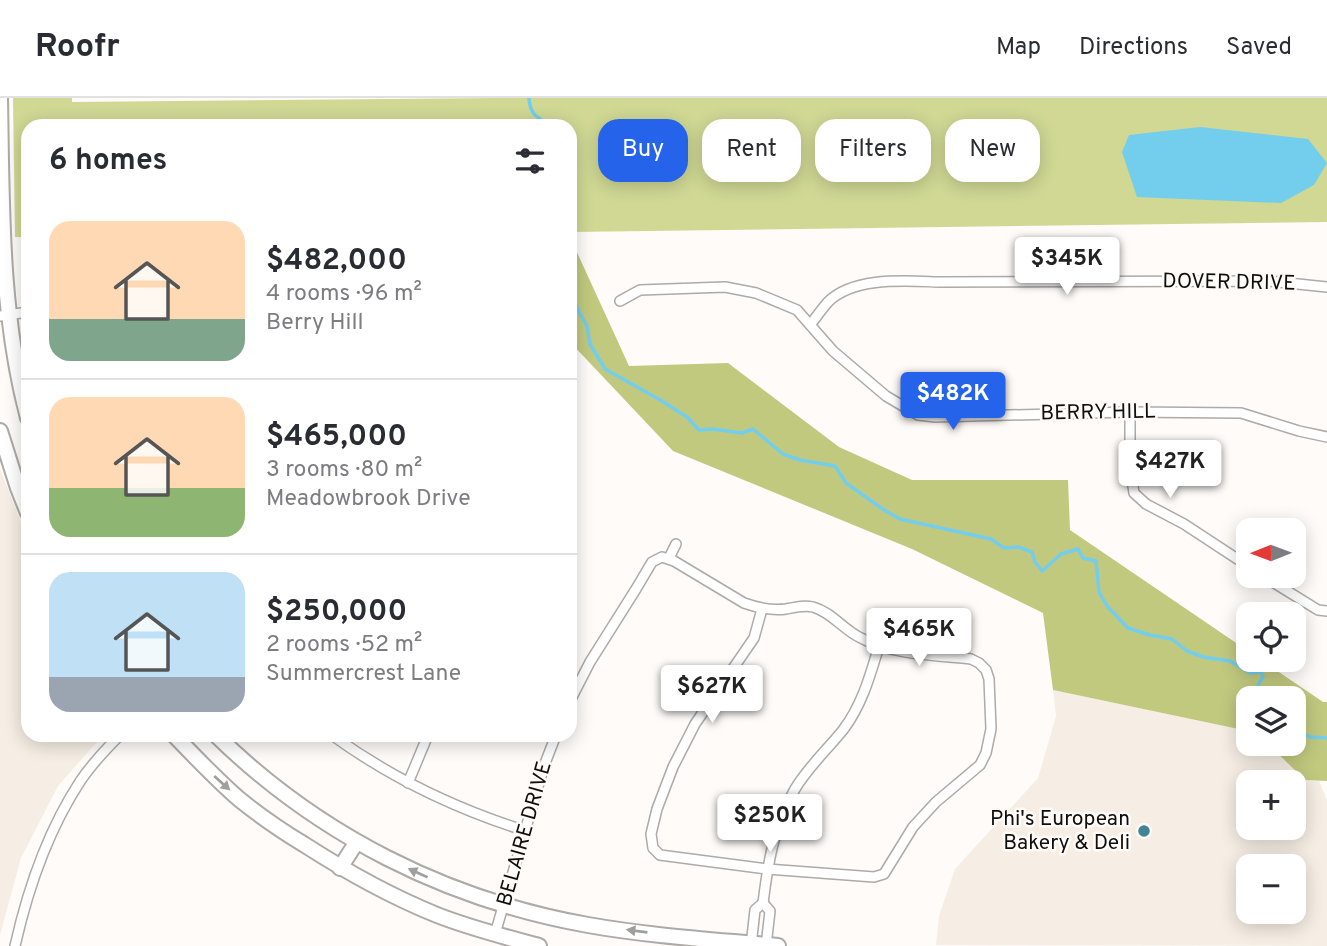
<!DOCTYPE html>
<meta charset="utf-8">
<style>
:root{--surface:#fff;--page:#f2f2f3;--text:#2b2b33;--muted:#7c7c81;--line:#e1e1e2;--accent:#2563eb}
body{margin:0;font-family:Overpass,sans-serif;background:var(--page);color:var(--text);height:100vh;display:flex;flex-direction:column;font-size:26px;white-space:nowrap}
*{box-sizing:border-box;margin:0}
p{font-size:23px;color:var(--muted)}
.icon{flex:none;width:38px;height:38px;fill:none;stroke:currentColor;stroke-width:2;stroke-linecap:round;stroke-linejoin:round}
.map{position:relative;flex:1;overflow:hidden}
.side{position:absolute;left:21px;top:21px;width:556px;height:623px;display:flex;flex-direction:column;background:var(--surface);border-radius:21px;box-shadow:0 4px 18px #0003}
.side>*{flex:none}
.guide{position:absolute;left:598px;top:21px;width:623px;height:63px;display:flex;gap:14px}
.needle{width:46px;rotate:269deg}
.buttons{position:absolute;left:1236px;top:420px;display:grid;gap:14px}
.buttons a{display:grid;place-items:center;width:70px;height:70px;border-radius:14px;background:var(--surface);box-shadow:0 4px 18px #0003;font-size:35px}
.price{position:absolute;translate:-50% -60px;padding:0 16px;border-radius:7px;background:#fff;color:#222;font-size:23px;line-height:46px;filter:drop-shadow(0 2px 4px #0008)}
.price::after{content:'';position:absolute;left:50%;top:42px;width:21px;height:16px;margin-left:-10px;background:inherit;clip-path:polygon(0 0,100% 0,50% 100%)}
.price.current{background:var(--accent);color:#fff}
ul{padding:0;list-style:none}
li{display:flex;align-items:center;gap:21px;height:175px;padding:0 28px}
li+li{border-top:2px solid var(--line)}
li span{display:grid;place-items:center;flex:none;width:196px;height:140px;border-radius:21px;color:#555}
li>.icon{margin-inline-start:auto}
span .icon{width:84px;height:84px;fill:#fffc;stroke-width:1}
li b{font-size:30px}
h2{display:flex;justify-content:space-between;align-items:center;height:84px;padding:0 28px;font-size:30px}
.chip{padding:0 24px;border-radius:21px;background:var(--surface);box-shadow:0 4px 18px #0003;font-size:24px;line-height:63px}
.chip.current{background:var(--accent);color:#fff}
header{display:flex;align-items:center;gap:42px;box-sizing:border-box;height:98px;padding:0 35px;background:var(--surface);border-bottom:2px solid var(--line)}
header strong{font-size:33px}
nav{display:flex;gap:38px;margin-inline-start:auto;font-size:24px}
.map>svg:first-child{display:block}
.built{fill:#f6eee4;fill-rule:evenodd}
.green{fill:#d0d894}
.forest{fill:#c1c97f}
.water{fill:#73cdec}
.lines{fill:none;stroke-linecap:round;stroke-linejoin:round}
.stream{stroke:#73cdec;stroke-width:3.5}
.street-casing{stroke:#adaaa7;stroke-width:12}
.primary-casing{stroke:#adaaa7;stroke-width:18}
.street{stroke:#fff;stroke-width:9}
.primary{stroke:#fff;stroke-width:14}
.oneway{fill:#9f9f9e}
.poi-dot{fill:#428496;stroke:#fefbf8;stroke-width:2.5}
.labels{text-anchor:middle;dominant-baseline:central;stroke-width:5;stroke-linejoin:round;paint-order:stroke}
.street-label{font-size:21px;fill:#0f0e0d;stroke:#fefbf8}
.poi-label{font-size:21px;fill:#0f0e0d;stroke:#fefbf8;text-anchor:end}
</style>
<header>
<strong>Roofr</strong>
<nav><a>Map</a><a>Directions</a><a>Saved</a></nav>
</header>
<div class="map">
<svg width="1327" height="848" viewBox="0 0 1327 848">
<rect width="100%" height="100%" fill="#fefbf8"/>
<!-- built -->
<g class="built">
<polygon points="0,371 28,442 28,637 103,637 58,688 21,760 0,837"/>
<path d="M1053 592 1248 633V646H1268L1305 682 1319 683 1327 702V848L936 847 939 818 955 771 1038 680 1056 618ZM1248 684H1293V730H1248ZM1248 768H1293V814H1248Z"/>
</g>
<!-- green -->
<polygon class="green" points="13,0 72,0 72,4 497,0 1327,0 1327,124 571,134 570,28 28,28 28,139 15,139"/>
<!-- forest -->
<polygon class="forest" points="570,139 629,268 728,265 839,349 912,382 1068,382 1070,432 1248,553 1248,562 1261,562 1323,604 1327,604 1327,683 1305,682 1268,646 1293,646 1293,600 1248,600 1248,633 1053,592 1043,515 912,451 673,353 571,245"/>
<!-- water -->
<polygon class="water" points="1200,29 1308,41 1327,65 1314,87 1281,105 1137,99 1122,54 1129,37"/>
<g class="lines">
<!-- stream -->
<g class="stream">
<path d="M529 0C530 18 538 19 551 28"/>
<polyline points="570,193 579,214 587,228 590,246 605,271 662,303 687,319 699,332 712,331 742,335 753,331 783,356 800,362 835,368 846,385 884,412 900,421 991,441 1004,450 1018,449 1032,454 1035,464 1042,473 1061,456 1078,451 1083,460 1096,463 1099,494 1107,508 1128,530 1150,537 1172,541 1187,553 1203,559 1230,563 1250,575 1261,574 1263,579 1258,587 1258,598 1260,600"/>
<polyline points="1293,633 1311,639 1327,640"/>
</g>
<defs>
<g id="street">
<polyline points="620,203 640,192 725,189 756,195 797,212 833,253 886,298 918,317 935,319 1130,314 1241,315 1299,333 1327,339"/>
<polyline points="0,218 28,214"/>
<path d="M811 226C816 219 822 211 828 204 854 178 907 183 940 184L1269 183 1327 189"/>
<polyline points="1130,314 1130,369 1134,395 1146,406 1184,426 1248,468"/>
<polyline points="669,460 676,446"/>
<polyline points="1263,478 1318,512 1327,513"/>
<path d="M570 603 590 564 636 491 652 464 662 459 674 463 744 505C758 510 771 513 786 511 796 509 804 507 813 509 831 514 843 531 859 539 892 557 934 557 971 561L979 565 986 572 989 581 991 631 986 655 980 667 936 704 913 729 884 776 874 779 767 771 660 757 653 750 651 736 657 711 673 669 695 626 754 540 762 511"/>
<path d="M332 637C391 680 456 711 526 733"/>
<polyline points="408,685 428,637"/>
<path d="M763 805C768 764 774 728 795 691 808 669 827 652 843 632 862 607 870 578 879 548"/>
<polyline points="495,836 544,668 556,637"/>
<path d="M15 848C28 790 48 732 81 682 92 666 106 651 120 637"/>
<polyline points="751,848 755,812 763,805 770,813 766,848"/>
</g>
<g id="primary">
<path d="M0 0C2 109 0 214 28 320"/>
<polyline points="0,333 18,390 28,415"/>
<path d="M174 637C195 659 216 681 239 701 260 718 282 733 305 747 347 774 390 798 437 817 470 830 505 839 539 848"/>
<path d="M216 637C318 737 447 802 588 827 650 838 715 842 778 848"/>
<polyline points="340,770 356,745"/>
</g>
</defs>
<!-- street casing -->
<use href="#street" class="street-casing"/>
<!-- primary casing -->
<use href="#primary" class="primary-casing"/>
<!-- street -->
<use href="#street" class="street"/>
<!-- primary -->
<use href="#primary" class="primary"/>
</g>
<!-- one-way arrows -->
<defs><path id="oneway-solid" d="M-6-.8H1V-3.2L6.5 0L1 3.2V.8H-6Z" transform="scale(1.75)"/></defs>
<g class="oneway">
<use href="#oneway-solid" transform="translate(222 685) rotate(42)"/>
<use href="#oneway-solid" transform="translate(418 775) rotate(-156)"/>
<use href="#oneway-solid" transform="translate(637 833) rotate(-173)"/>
</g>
<!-- markers -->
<circle class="poi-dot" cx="1144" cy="733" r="7"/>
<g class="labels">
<!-- street labels -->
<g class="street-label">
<text transform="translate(1229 185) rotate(1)">DOVER DRIVE</text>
<text transform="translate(1098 315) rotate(-1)">BERRY HILL</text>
<text transform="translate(525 736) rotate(-74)">BELAIRE DRIVE</text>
</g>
<!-- poi labels -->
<g class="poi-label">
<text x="1130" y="721">Phi's European<tspan x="1130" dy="24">Bakery &amp; Deli</tspan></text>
</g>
</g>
</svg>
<div class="buttons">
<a><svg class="needle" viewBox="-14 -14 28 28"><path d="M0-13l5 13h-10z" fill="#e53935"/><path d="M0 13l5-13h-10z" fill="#7c7c81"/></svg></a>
<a><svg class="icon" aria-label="locate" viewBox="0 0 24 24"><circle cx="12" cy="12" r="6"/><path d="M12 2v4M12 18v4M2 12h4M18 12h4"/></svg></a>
<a><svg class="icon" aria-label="layers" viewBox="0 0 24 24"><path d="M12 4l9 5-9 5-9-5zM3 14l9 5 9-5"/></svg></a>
<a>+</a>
<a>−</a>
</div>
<b class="price" style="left:1067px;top:199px">$345K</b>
<b class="price current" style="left:953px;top:334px">$482K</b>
<b class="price" style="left:1170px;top:402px">$427K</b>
<b class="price" style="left:919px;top:570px">$465K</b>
<b class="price" style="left:712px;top:627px">$627K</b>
<b class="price" style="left:770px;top:756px">$250K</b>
<div class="guide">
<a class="chip current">Buy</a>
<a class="chip">Rent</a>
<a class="chip">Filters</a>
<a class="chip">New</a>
</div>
<section class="side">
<h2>6 homes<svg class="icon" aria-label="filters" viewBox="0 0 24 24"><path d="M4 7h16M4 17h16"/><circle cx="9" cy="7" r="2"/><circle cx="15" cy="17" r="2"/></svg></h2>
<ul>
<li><span style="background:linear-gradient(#ffd9b3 70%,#7fa58c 0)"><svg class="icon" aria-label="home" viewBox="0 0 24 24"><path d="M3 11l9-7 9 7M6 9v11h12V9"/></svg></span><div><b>$482,000</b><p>4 rooms · 96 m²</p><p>Berry Hill</p></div></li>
<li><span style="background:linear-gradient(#ffd9b3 65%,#8fb573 0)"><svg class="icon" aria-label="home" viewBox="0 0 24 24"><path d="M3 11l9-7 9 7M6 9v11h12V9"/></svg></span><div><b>$465,000</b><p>3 rooms · 80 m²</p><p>Meadowbrook Drive</p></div></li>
<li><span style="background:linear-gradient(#bfe0f5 75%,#9aa5b1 0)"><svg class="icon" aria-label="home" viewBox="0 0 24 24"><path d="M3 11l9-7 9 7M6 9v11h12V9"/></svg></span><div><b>$250,000</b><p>2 rooms · 52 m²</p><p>Summercrest Lane</p></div></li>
</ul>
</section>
</div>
